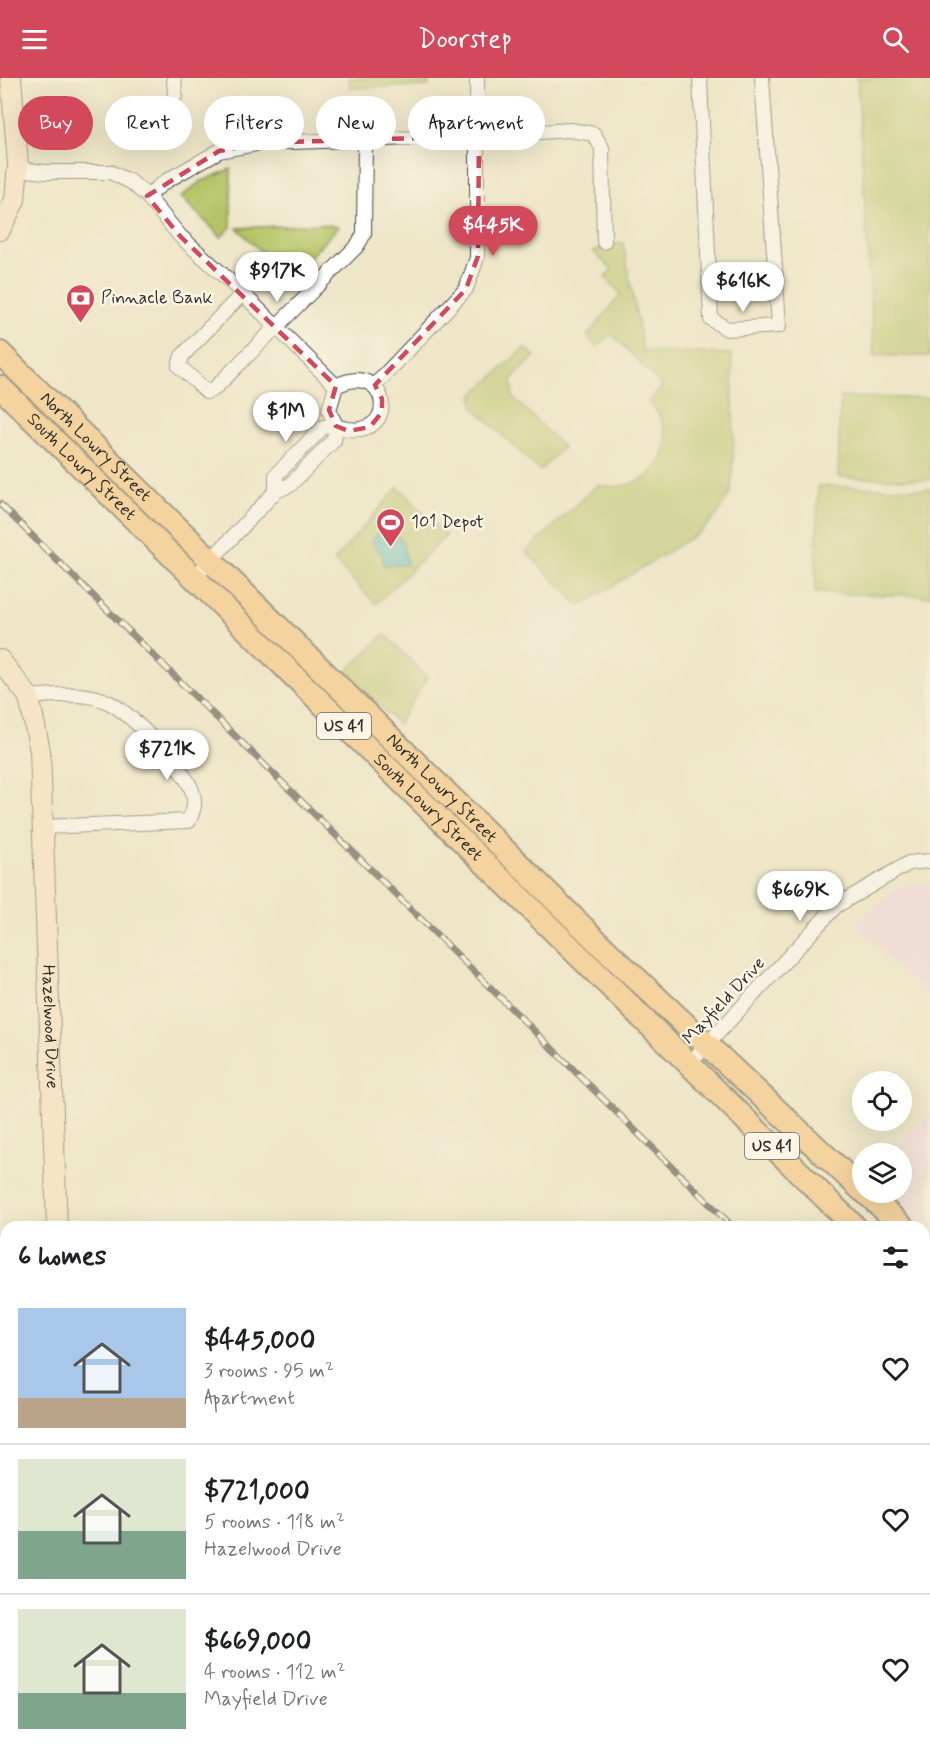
<!DOCTYPE html>
<meta charset="utf-8">
<style>
:root{--surface:#fff;--page:#f2f2f2;--text:#202124;--muted:#757577;--line:#e0e0e0;--accent:#d1495b}
body{margin:0;font-family:Mynerve,sans-serif;background:var(--page);color:var(--text);height:100vh;display:flex;flex-direction:column;font-size:22px;white-space:nowrap}
*{box-sizing:border-box;margin:0}
p{font-size:20px;color:var(--muted)}
.icon{flex:none;width:33px;height:33px;fill:none;stroke:currentColor;stroke-width:2;stroke-linecap:round;stroke-linejoin:round}
.map{position:relative;flex:1;overflow:hidden}
.sheet{position:absolute;left:0px;top:1143px;width:930px;height:534px;display:flex;flex-direction:column;background:var(--surface);border-radius:18px 18px 0 0;box-shadow:0 6px 24px #0002}
.sheet>*{flex:none}
.guide{position:absolute;left:18px;top:18px;width:600px;height:54px;display:flex;gap:12px}
.buttons{position:absolute;left:852px;top:993px;display:grid;gap:12px}
.buttons a{display:grid;place-items:center;width:60px;height:60px;border-radius:50%;background:var(--surface);box-shadow:0 6px 24px #0002;font-size:30px}
.price{position:absolute;translate:-50% -51px;padding:0 14px;border-radius:21px;background:#fff;color:#222;font-size:20px;line-height:39px;filter:drop-shadow(0 2px 3px #0008)}
.price::after{content:'';position:absolute;left:50%;top:36px;width:18px;height:14px;margin-left:-9px;background:inherit;clip-path:polygon(0 0,100% 0,50% 100%)}
.price.active{background:var(--accent);color:#fff}
ul{padding:0;list-style:none}
li{display:flex;align-items:center;gap:18px;height:150px;padding:0 18px}
li+li{border-top:2px solid var(--line)}
li span{display:grid;place-items:center;flex:none;width:168px;height:120px;border-radius:0px;color:#555}
li>.icon{margin-inline-start:auto}
span .icon{width:72px;height:72px;fill:#fffc;stroke-width:1}
li b{font-size:26px}
h2{display:flex;justify-content:space-between;align-items:center;height:72px;padding:0 18px;font-size:26px}
.pill{padding:0 21px;border-radius:27px;background:var(--surface);box-shadow:0 6px 24px #0002;font-size:21px;line-height:54px}
.pill.active{background:var(--accent);color:#fff}
header{display:flex;justify-content:space-between;align-items:center;height:78px;padding:0 18px;background:var(--accent);color:#fff;font-size:27px;font-weight:600}
.map>svg:first-child{display:block}
.built{fill:#f0d0e5}
.green{fill:#b5c466;stroke:#707848;stroke-width:1.5}
.forest{fill:#90aa5b;stroke:#5e6a43;stroke-width:1.5}
.water{fill:#48b5c4;stroke:#3a7078;stroke-width:1.5}
.lines{fill:none;stroke-linecap:round;stroke-linejoin:round}
.street-casing{stroke:#484742;stroke-width:16}
.secondary-casing{stroke:#484742;stroke-width:22}
.primary-casing{stroke:#484742;stroke-width:26}
.street{stroke:#fff;stroke-width:14}
.secondary{stroke:#fde5c5;stroke-width:20}
.primary{stroke:#fbbd6e;stroke-width:22}
.rail-casing{stroke:#2b2b2b;stroke-width:7}
.rail{stroke:#fcf5e5;stroke-width:4.5;stroke-dasharray:14;stroke-linecap:butt}
.marked{fill:none;stroke:#d1495b;stroke-width:4.5;stroke-dasharray:12 8;stroke-linejoin:round}
.labels{text-anchor:middle;dominant-baseline:central;stroke-width:5;stroke-linejoin:round;paint-order:stroke}
.shield{fill:#fcf5e5;stroke:#6a6863;stroke-width:1.5}
.shield-label{font-size:16px;font-weight:bold;fill:#2b2b2b}
.poi-label{font-size:18px;fill:#2b2b2b;stroke:#fcf5e5;text-anchor:start}
.street-label{font-size:18px;fill:#2b2b2b;stroke:#fcf5e5}
</style>
<header><svg class="icon" aria-label="menu" viewBox="0 0 24 24"><path d="M4 6h16M4 12h16M4 18h16"/></svg>Doorstep<svg class="icon" aria-label="search" viewBox="0 0 24 24"><circle cx="10" cy="10" r="6"/><path d="M15 15l6 6"/></svg></header>
<div class="map">
<svg width="930" height="1677" viewBox="0 0 930 1677">
<rect width="100%" height="100%" fill="#fcf5e5"/>
<filter id="ink" filterUnits="userSpaceOnUse"><feTurbulence type="fractalNoise" baseFrequency=".0167" numOctaves="2"/><feDisplacementMap in="SourceGraphic" scale="12" xChannelSelector="R" yChannelSelector="G"/><feConvolveMatrix kernelMatrix="1 2 1 2 8 2 1 2 1" color-interpolation-filters="sRGB"/></filter>
<filter id="wash" filterUnits="userSpaceOnUse"><feTurbulence type="fractalNoise" baseFrequency=".008" numOctaves="4" result="noise"/><feDisplacementMap in="SourceGraphic" scale="24" xChannelSelector="R" yChannelSelector="G"/><feGaussianBlur stdDeviation="1.35" result="paint"/><feColorMatrix in="noise" values="0 0 0 0 0 0 0 0 0 0 0 0 0 0 0 0 0 1.4 0 .05"/><feComposite in="paint" operator="in"/></filter>
<g filter="url(#wash)">
<rect width="100%" height="100%" fill="#eee6c7"/>
<!-- built -->
<g class="built">
<polygon points="930,803 930,922 854,846 899,810"/>
<polygon points="930,1034 930,1158 924,1149 921,1149 885,1115 902,1114 902,1076 892,1075"/>
</g>
<!-- green -->
<g class="green">
<polygon points="349,0 428,0 429,8 350,10"/>
<polygon points="857,0 930,0 930,278 874,278"/>
<polygon points="231,91 231,149 221,159 181,119 200,104"/>
<polygon points="322,146 339,148 289,201 237,150"/>
<path d="M623 164 643 273 732 276 734 366 731 413 718 436 700 454 580 528 526 474 597 407C608 408 619 410 630 406 670 395 676 352 649 324L662 308 612 256 597 269 587 258 621 216 605 199 612 192 593 173Z"/>
<polygon points="525,269 535,278 512,301 513,319 563,369 540,393 473,329 473,317"/>
<polygon points="840,319 930,320 930,402 838,399"/>
<polygon points="818,408 930,411 930,518 815,515"/>
<polygon points="398,409 446,458 376,526 334,483"/>
<polygon points="385,556 427,599 398,646 345,595"/>
</g>
<!-- forest -->
<polygon class="forest" points="924,1367 930,1373 930,1426 924,1427"/>
<!-- water -->
<polygon class="water" points="386,447 403,464 407,487 383,487 383,478 371,463"/>
</g>
<g filter="url(#ink)">
<g class="lines">
<defs>
<g id="street">
<polyline points="174,0 175,18"/>
<polyline points="700,0 711,241 727,251 779,248 762,0"/>
<polyline points="17,91 46,94 110,94 131,104 147,118"/>
<polyline points="243,215 182,278 179,288 207,314 214,311 357,168 364,156 365,61"/>
<polyline points="375,307 466,211 477,180 477,0"/>
<polyline points="336,308 233,206 180,158 147,118 166,103 219,73 261,65 479,58 570,52 594,56 602,70 604,164"/>
<path d="M194 500 276 413 290 407 334 362 336 348C401 370 393 279 336 308L329 332 336 348 323 349 276 397V413"/>
<path d="M29 619C52 617 89 613 110 625 132 637 188 693 193 716 196 726 193 733 189 743L42 749"/>
<polyline points="688,987 836,828 909,785 930,783"/>
</g>
<g id="secondary">
<polyline points="0,152 15,122 18,86 11,0"/>
<path id="s1" d="M0 582 29 619 40 673 57 1149"/>
<polyline points="924,1529 930,1528"/>
<polyline points="0,1600 6,1600"/>
<polyline points="81,1671 81,1677"/>
</g>
<g id="primary">
<path id="s2" d="M0 275 609 875 862 1112"/>
<path id="s3" d="M0 309 855 1149"/>
<polyline points="865,1114 903,1149"/>
<polyline points="924,1169 930,1174"/>
<polyline points="924,1215 930,1221"/>
</g>
</defs>
<!-- street casing -->
<use href="#street" class="street-casing"/>
<!-- secondary casing -->
<use href="#secondary" class="secondary-casing"/>
<!-- primary casing -->
<use href="#primary" class="primary-casing"/>
<!-- street -->
<use href="#street" class="street"/>
<!-- secondary -->
<use href="#secondary" class="secondary"/>
<!-- primary -->
<use href="#primary" class="primary"/>
<defs>
<g id="rail">
<polyline points="0,426 733,1149"/>
<polyline points="924,1337 930,1343"/>
</g>
</defs>
<!-- rail casing -->
<use href="#rail" class="rail-casing"/>
<!-- rail -->
<use href="#rail" class="rail"/>
</g>
</g>
<!-- marked area -->
<path d="M0 0H930V1677H0ZM479 58 478 178 466 211 375 307 382 321V334L370 349 349 353 336 348 329 332 336 308 180 158 147 118 219 73 261 65Z" fill="#eee6c7" fill-opacity=".55" fill-rule="evenodd"/>
<path class="marked" d="M479 58 478 178 466 211 375 307 382 321V334L370 349 349 353 336 348 329 332 336 308 180 158 147 118 219 73 261 65Z"/>
<!-- icons -->
<defs>
<symbol id="bank-pin" viewBox="-11 -11 22 30"><path d="M0 17L-7.5 6A9.5 9.5 0 1 1 7.5 6Z" fill="#d1495b" stroke="#fcf5e5"/><path d="M-6-4H6V4H-6ZM0-2.3a2.3 2.3 0 1 0 0 4.6a2.3 2.3 0 1 0 0-4.6Z" fill="#fff"/></symbol>
<symbol id="stadium-pin" viewBox="-11 -11 22 30"><path d="M0 17L-7.5 6A9.5 9.5 0 1 1 7.5 6Z" fill="#d1495b" stroke="#fcf5e5"/><path d="M0-5a6.5 5 0 1 0 0 10a6.5 5 0 1 0 0-10ZM-3.5-1.8h7v3.6h-7Z" fill="#fff"/></symbol>
</defs>
<g fill-rule="evenodd">
<use href="#bank-pin" x="64" y="204" width="33" height="45"/>
<use href="#stadium-pin" x="374" y="428" width="33" height="45"/>
</g>
<g class="labels">
<!-- shield labels -->
<g class="shield">
<rect x="317" y="635" width="54" height="26" rx="4.5"/>
<rect x="745" y="1055" width="54" height="26" rx="4.5"/>
</g>
<g class="shield-label">
<text x="344" y="648">US 41</text>
<text x="772" y="1068">US 41</text>
</g>
<!-- poi labels -->
<g class="poi-label">
<text x="101" y="220">Pinnacle Bank</text>
<text x="411" y="444">101 Depot</text>
</g>
<!-- street labels -->
<g class="street-label">
<text stroke="none"><textPath href="#s2" startOffset="134">North Lowry Street</textPath></text>
<text stroke="none"><textPath href="#s3" startOffset="114">South Lowry Street</textPath></text>
<text stroke="none"><textPath href="#s2" startOffset="620">North Lowry Street</textPath></text>
<text stroke="none"><textPath href="#s3" startOffset="600">South Lowry Street</textPath></text>
<text transform="translate(724 923) rotate(-47)">Mayfield Drive</text>
<text stroke="none"><textPath href="#s1" startOffset="378">Hazelwood Drive</textPath></text>
</g>
</g>
</svg>
<div class="buttons">
<a><svg class="icon" aria-label="locate" viewBox="0 0 24 24"><circle cx="12" cy="12" r="6"/><path d="M12 2v4M12 18v4M2 12h4M18 12h4"/></svg></a>
<a><svg class="icon" aria-label="layers" viewBox="0 0 24 24"><path d="M12 4l9 5-9 5-9-5zM3 14l9 5 9-5"/></svg></a>
</div>
<b class="price active" style="left:493px;top:179px">$445K</b>
<b class="price" style="left:277px;top:225px">$917K</b>
<b class="price" style="left:743px;top:235px">$616K</b>
<b class="price" style="left:286px;top:365px">$1M</b>
<b class="price" style="left:167px;top:703px">$721K</b>
<b class="price" style="left:800px;top:844px">$669K</b>
<div class="guide">
<a class="pill active">Buy</a>
<a class="pill">Rent</a>
<a class="pill">Filters</a>
<a class="pill">New</a>
<a class="pill">Apartment</a>
</div>
<section class="sheet">
<h2>6 homes<svg class="icon" aria-label="filters" viewBox="0 0 24 24"><path d="M4 7h16M4 17h16"/><circle cx="9" cy="7" r="2"/><circle cx="15" cy="17" r="2"/></svg></h2>
<ul>
<li><span style="background:linear-gradient(#a9c7e8 75%,#b9a48a 0)"><svg class="icon" aria-label="home" viewBox="0 0 24 24"><path d="M3 11l9-7 9 7M6 9v11h12V9"/></svg></span><div><b>$445,000</b><p>3 rooms · 95 m²</p><p>Apartment</p></div><svg class="icon" aria-label="heart" viewBox="0 0 24 24"><path d="M12 20l-8-8c-3-5 5-10 8-4 3-6 11-1 8 4z"/></svg></li>
<li><span style="background:linear-gradient(#dfe7d0 60%,#7fa58c 0)"><svg class="icon" aria-label="home" viewBox="0 0 24 24"><path d="M3 11l9-7 9 7M6 9v11h12V9"/></svg></span><div><b>$721,000</b><p>5 rooms · 118 m²</p><p>Hazelwood Drive</p></div><svg class="icon" aria-label="heart" viewBox="0 0 24 24"><path d="M12 20l-8-8c-3-5 5-10 8-4 3-6 11-1 8 4z"/></svg></li>
<li><span style="background:linear-gradient(#dfe7d0 70%,#7fa58c 0)"><svg class="icon" aria-label="home" viewBox="0 0 24 24"><path d="M3 11l9-7 9 7M6 9v11h12V9"/></svg></span><div><b>$669,000</b><p>4 rooms · 112 m²</p><p>Mayfield Drive</p></div><svg class="icon" aria-label="heart" viewBox="0 0 24 24"><path d="M12 20l-8-8c-3-5 5-10 8-4 3-6 11-1 8 4z"/></svg></li>
</ul>
</section>
</div>
